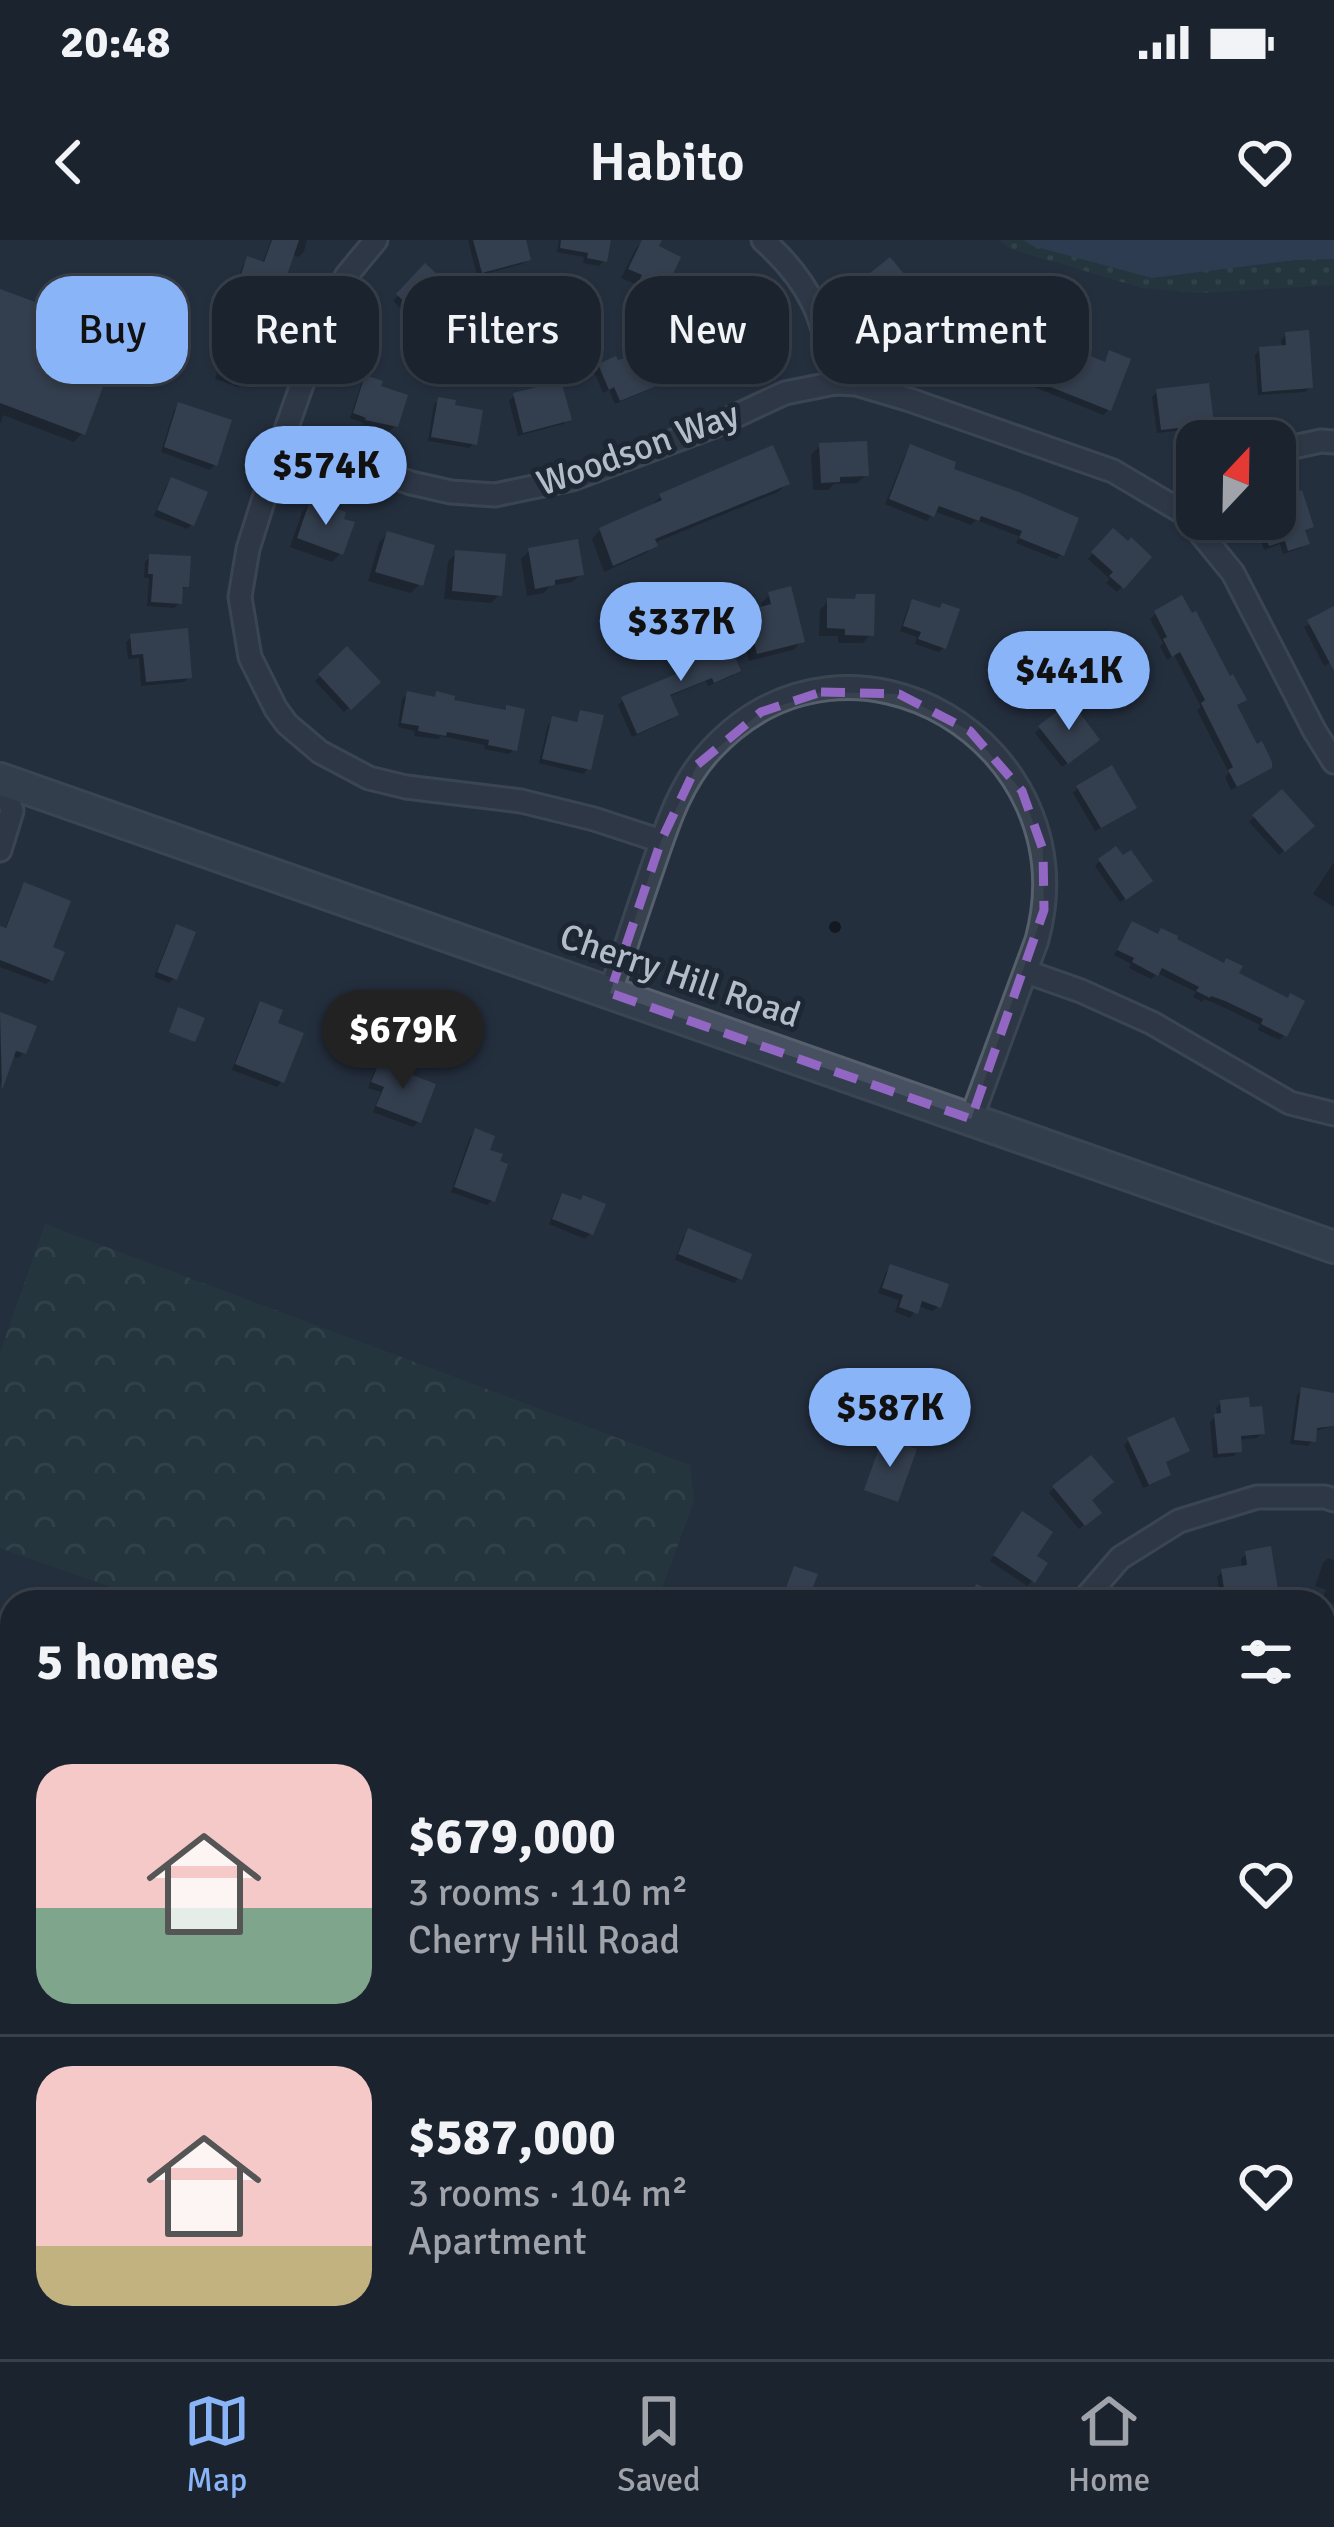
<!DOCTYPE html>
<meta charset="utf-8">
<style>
:root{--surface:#1b232e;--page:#282f3a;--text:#f1f3f6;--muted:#a0a4aa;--line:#39404a;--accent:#8ab4f8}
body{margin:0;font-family:Signika,sans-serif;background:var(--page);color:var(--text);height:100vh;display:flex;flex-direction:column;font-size:45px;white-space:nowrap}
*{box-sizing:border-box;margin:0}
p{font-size:39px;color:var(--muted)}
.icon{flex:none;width:66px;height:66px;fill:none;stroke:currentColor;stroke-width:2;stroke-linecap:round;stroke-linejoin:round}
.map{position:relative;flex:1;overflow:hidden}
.details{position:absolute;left:0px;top:1350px;width:1335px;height:771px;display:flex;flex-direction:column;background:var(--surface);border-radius:36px 36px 0 0;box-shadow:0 3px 9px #0004,0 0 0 3px var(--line)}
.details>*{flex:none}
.hud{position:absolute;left:36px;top:36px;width:1263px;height:108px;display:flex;gap:24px}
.needle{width:78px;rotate:22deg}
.controls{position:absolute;left:1176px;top:180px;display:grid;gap:24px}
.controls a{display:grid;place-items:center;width:120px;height:120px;border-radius:24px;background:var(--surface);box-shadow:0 3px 9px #0004,0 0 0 3px var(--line);font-size:60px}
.price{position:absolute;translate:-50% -102px;padding:0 27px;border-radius:42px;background:var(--accent);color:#111;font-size:39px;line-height:78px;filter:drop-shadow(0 3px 6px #0008)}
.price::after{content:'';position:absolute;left:50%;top:72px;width:36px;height:27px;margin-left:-18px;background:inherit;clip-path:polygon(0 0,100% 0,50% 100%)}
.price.current{background:#222;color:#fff}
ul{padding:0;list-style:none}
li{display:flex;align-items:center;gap:36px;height:300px;padding:0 36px}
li+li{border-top:3px solid var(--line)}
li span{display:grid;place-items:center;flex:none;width:336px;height:240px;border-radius:36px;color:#555}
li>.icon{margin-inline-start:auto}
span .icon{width:144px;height:144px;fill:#fffc;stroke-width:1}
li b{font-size:51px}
h2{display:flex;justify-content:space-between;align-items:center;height:144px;padding:0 36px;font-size:51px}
.chip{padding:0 42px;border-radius:36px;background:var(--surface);box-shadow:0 3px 9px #0004,0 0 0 3px var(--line);font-size:42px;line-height:108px}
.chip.current{background:var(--accent);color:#111}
.status{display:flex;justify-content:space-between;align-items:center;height:84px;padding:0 60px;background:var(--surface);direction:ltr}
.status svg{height:33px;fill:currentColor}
header{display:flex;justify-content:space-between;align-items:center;height:156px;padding:0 36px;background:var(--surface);font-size:54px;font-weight:600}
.tab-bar{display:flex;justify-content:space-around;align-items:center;height:168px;border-top:3px solid var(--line);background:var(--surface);font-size:33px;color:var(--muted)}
.tab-bar a{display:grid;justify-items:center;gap:6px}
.tab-bar .current{color:var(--accent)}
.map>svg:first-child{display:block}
.grass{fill:url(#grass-dots)}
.forest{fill:url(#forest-crowns)}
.water{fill:#394c67}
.shadow{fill:#0007}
.building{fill:#455162}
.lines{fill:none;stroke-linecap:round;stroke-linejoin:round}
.street-casing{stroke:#565f6c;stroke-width:27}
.secondary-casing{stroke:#565f6c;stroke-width:36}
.street{stroke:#38414e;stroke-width:21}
.secondary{stroke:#465061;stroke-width:30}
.marked{fill:none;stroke:#9266c3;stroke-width:9;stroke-dasharray:24 15;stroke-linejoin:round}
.labels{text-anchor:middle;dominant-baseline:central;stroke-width:10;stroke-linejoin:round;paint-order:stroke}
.street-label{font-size:36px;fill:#b4bcc9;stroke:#1d2633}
</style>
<div class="status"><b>20:48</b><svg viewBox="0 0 49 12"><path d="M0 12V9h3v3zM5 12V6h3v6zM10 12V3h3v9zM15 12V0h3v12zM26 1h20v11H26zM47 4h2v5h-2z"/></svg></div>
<header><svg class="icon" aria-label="back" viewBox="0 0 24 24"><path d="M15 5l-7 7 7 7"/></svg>Habito<svg class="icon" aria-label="heart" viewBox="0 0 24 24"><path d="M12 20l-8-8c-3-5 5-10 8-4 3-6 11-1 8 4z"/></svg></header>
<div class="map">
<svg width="1334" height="2119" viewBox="0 0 1334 2119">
<defs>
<pattern id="grass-dots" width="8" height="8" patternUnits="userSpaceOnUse" patternTransform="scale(3)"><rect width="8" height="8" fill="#263c3f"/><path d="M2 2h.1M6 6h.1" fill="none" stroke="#435659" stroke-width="1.8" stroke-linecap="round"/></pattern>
<pattern id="forest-crowns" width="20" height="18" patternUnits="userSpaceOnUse" patternTransform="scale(3)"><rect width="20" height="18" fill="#263c3f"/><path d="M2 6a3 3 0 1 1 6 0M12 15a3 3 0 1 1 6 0" fill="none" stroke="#435659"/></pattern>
</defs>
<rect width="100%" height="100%" fill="#242f3e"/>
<!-- grass -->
<polygon class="grass" points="998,0 1334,0 1334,45 1199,53 1142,48 1011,9"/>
<!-- forest -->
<polygon class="forest" points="45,984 690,1225 694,1261 657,1362 153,1362 0,1308 0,1113"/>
<!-- water -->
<polygon class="water" points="1023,0 1334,0 1334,19 1295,20 1152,38 1033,6"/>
<!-- shadow -->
<g class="shadow">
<polygon points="271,0 307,0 304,11 299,17 291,14 276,57 271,63 256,99 257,126 252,131 248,130 239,147 215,139 221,121 216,119 243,42 238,40 243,25 248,20 262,24"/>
<polygon points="523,0 528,19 522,24 477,36 468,0"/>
<polygon points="559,0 608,0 604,20 599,26 583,23 584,17 557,12"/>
<polygon points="644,0 662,49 654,58 634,48 635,44 621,38 636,8"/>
<polygon points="425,27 450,50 418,84 393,61"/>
<polygon points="860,45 912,61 883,84 855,50"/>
<polygon points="0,52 33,93 82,193 74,202 3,175 0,184"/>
<polygon points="945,73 1007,98 1014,91 1103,124 1110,114 1108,170 1103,175 973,122 968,127 927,111 940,78"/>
<polygon points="723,75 771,98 736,121 728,108 733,103 718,81"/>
<polygon points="1286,95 1310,147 1305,152 1258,155 1255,115 1260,110 1282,108 1281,100"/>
<polygon points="599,126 655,144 650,149 615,164 609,150 603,153 594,132"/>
<polygon points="366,138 395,186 390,191 362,185 363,183 350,178 361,144"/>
<polygon points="1158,152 1211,183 1205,188 1157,193 1152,157"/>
<polygon points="514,156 568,179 563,184 518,196 509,161"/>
<polygon points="439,160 474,203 469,208 428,201 434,165"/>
<polygon points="179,165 215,225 210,230 161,212 174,170"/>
<polygon points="820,206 866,235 857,243 834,244 828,250 813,250 811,215"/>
<polygon points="911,208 950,230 1061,314 1056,319 1016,303 1019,296 976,280 971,285 934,271 927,281 885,264 906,213"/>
<polygon points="171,241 192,284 187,289 154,276 166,246"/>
<polygon points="787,244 778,252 654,303 655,305 646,313 604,332 592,299 600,290 652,265 661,256"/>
<polygon points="1275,261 1310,286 1303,293 1307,303 1301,308 1283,314 1280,304 1264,310 1254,279 1275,279"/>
<polygon points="311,263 340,280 341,313 332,322 290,307 302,272"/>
<polygon points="1113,292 1148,317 1117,352 1106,343 1110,339 1088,319"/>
<polygon points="387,294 420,344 411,353 368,341 379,303"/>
<polygon points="529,311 581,334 572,342 550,346 544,353 527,356 521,319"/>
<polygon points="456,313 500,354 491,363 444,359 448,322"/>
<polygon points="150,317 186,346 180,352 180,362 174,368 147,366 149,338 144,338 145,322"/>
<polygon points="770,355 802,401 793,410 749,421 739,382 748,373 763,370 761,363"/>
<polygon points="857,357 871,394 863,403 838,403 838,396 819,396 820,370 828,361 852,362"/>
<polygon points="913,362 944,407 939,412 915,404 917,397 900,391 908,368"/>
<polygon points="1334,369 1334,420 1324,426 1304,387"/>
<polygon points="1155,374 1243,460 1234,467 1264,532 1231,550 1225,537 1229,533 1197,470 1201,467 1174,415 1167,420 1160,407 1163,403 1150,379"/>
<polygon points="132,397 189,437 184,442 141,446 139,418 128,419 126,402"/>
<polygon points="701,406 738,430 732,436 708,446 706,441 668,457 676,475 670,480 632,497 618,465 623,460 683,434 679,425 698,414 696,411"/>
<polygon points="347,410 377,442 344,472 315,441"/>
<polygon points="1008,412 1027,462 1022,467 987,443"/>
<polygon points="408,454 432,460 437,455 450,463 503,473 507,468 514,509 509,514 484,509 485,505 441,496 438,499 414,496 415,491 398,487 402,459"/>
<polygon points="581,473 588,529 583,534 539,523 548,485 553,479 575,484"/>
<polygon points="1040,488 1091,505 1062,527 1035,493"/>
<polygon points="1078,548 1128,573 1095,591 1073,553"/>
<polygon points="1282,553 1311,585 1279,615 1249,582"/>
<polygon points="1122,619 1144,646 1120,662 1095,626 1100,621"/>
<polygon points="1334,622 1334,667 1313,654"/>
<polygon points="25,645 49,709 51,739 46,744 0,727 0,689 4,691 20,651"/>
<circle cx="835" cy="687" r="6"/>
<polygon points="1132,684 1173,700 1287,761 1284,795 1279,800 1258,790 1260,785 1219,765 1204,759 1202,762 1193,757 1196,752 1157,733 1151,739 1129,728 1131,724 1114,715"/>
<polygon points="177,687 174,738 169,743 154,737 172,692"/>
<polygon points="260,765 274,785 282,841 277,847 232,830 255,770"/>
<polygon points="0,775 33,787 23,813 18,818 11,815 0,846"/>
<polygon points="379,825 418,882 413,887 373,872 381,852 368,848 374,831"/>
<polygon points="475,892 492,960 487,965 451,952 470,897"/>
<polygon points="563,956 590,994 585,999 549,984 558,961"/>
<polygon points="689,992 739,1038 734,1043 675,1020 683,997"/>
<polygon points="891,1027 938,1066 933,1071 918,1066 910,1078 895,1072 899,1060 878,1053 886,1032"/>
<polygon points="1302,1150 1334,1156 1334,1186 1314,1191 1313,1200 1308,1206 1290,1204 1297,1155"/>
<polygon points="1221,1163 1247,1171 1262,1193 1257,1198 1238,1200 1239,1210 1234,1216 1213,1218 1210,1182 1217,1175 1216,1168"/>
<polygon points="1129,1200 1186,1211 1163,1224 1168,1234 1163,1239 1143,1248 1124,1205"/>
<polygon points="1054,1248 1088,1261 1098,1272 1079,1289 1049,1253"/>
<polygon points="1017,1280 1032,1341 1027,1346 990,1321"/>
<polygon points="1246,1314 1276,1355 1271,1360 1261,1362 1221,1362 1217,1337 1222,1332 1242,1328 1241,1319"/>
<polygon points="1328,1318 1334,1320 1334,1364 1322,1360 1326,1350 1315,1346 1323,1323"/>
<polygon points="1166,1347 1181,1362 1150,1362"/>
<polygon points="0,1479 12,1484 12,1523 0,1518"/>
<polygon points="0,1603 12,1608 12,1654 0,1650"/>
<polygon points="0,1832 12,1836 12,1869 0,1864"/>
<polygon points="1323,1885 1334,1889 1334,1931 1323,1927"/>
<polygon points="1323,2040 1330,2042 1323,2062"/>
<polygon points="47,2109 81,2109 78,2119 43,2119"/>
<polygon points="326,2109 355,2109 352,2119 322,2119"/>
<polygon points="852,2109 894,2109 891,2119 871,2119 872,2117"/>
</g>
<!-- building -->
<g class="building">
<polygon points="272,0 299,0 279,59 274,57 260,97 269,100 259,127 253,125 247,144 218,134 225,116 220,114 246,37 241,35 247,16 264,22"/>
<polygon points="473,0 526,0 531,20 482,33"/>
<polygon points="561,0 611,0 607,22 587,18 588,13 560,8"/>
<polygon points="642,0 662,0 659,6 681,17 665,51 640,39 642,35 628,29"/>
<polygon points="890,17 922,56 890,82 858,43"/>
<polygon points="425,23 454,50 425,81 396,54"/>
<polygon points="0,49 46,66 36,91 113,120 85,195 0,163"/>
<polygon points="749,56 760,73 764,70 779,94 742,118 731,101 737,97 721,73"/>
<polygon points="944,69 1010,96 1013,88 1080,115 1081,112 1105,122 1109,110 1131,119 1111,171 978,118 976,124 930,105"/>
<polygon points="1309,90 1313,148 1262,152 1259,107 1286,105 1285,92"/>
<polygon points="645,112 659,145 620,161 614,147 609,150 598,124 616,116 618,120"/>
<polygon points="365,135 383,141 381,146 408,155 398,187 365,180 366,178 353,173"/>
<polygon points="561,141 572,180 523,193 513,153"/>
<polygon points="1209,143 1214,184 1161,190 1156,149"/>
<polygon points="438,157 456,160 455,165 483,170 477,205 431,197"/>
<polygon points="178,162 232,180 217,226 164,207"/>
<polygon points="867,201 869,236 840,237 840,242 821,243 819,203"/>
<polygon points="910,204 956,222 954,229 1019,252 1079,278 1064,316 1019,298 1022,291 981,276 979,281 939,266 934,277 889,259"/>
<polygon points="773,205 790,244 655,299 658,306 613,326 599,288 662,260 659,254"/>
<polygon points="171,237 208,252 194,286 157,270"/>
<polygon points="1302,250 1314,287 1305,290 1310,304 1288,311 1285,301 1269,306 1260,279 1275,279 1275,258"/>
<polygon points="310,260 346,272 344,279 355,282 343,315 297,298"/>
<polygon points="1113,288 1128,301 1131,297 1152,317 1124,349 1109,336 1113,332 1091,312"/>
<polygon points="387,291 435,305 423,346 375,332"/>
<polygon points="578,299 584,335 555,340 555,345 535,349 528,308"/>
<polygon points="455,310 506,314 502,356 452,351"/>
<polygon points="149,314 191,316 189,347 183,347 182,364 151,362 153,334 148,334"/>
<polygon points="791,346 805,402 757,414 746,371 771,364 768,352"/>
<polygon points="856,354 875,354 874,396 845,395 845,389 827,388 827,358 855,359"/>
<polygon points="1182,355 1192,373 1196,371 1230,436 1233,434 1247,460 1237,465 1257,504 1262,501 1272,522 1272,528 1237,547 1228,530 1233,527 1201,463 1205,460 1180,412 1172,417 1163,399 1167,397 1154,371"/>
<polygon points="912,359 940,368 942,363 960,369 946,409 918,399 921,392 903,386"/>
<polygon points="1334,366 1334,431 1307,380"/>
<polygon points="188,388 192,438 146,442 143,414 132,415 130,394"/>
<polygon points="725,392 741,431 714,443 712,438 670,455 679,475 637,494 621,457 688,429 683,418 702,409 700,403"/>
<polygon points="1013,403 1052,431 1030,464 990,436"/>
<polygon points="347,406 381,442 351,470 318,434"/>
<polygon points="407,451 435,457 436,451 455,456 454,460 506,470 506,465 525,469 517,511 488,505 489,500 447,492 446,496 418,491 419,486 401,483"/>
<polygon points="1071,461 1100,500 1068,524 1038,486"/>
<polygon points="580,470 604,475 591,530 542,519 552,476 577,482"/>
<polygon points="1112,525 1137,568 1101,588 1076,546"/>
<polygon points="1282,549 1315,586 1285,612 1252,575"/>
<polygon points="1116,606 1123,615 1131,610 1153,641 1126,660 1098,619"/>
<polygon points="24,642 71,661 53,707 65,712 53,741 0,720 0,686 6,688"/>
<polygon points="1132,681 1158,694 1161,688 1178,696 1177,699 1224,723 1226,718 1243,726 1239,733 1288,758 1290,753 1305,761 1287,797 1261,784 1263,779 1225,761 1211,756 1210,758 1196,751 1199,747 1162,728 1158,736 1132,722 1134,718 1117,710"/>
<polygon points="176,684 196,692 177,740 157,732"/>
<polygon points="260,761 283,770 278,783 304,793 284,843 235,824"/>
<polygon points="178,767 205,778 195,802 169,792"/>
<polygon points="0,772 37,786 26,814 16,811 2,850"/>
<polygon points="379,822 436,844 421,883 376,866 384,847 371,842"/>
<polygon points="475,888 495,896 490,910 503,914 500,921 508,924 495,962 454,947"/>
<polygon points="562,953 581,960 583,955 606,964 593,995 552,979"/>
<polygon points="688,988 752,1014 742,1040 678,1014"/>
<polygon points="890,1024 949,1044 941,1068 922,1061 918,1074 899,1067 903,1055 882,1048"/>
<polygon points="1301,1147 1334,1153 1334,1186 1317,1188 1316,1202 1294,1200"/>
<polygon points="1249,1157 1250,1167 1262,1166 1265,1194 1241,1196 1242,1212 1218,1214 1214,1174 1221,1173 1220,1160"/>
<polygon points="1174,1177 1190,1211 1166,1222 1171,1235 1149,1245 1127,1198"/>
<polygon points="883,1197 917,1209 898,1262 864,1250"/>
<polygon points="1091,1215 1114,1242 1092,1260 1102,1273 1085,1286 1052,1246"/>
<polygon points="1022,1271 1053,1292 1037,1316 1048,1323 1035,1343 993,1315"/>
<polygon points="1271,1306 1279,1356 1226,1362 1221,1329 1247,1325 1245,1311"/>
<polygon points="794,1326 818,1334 807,1362 781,1362"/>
<polygon points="976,1344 1019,1362 969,1362"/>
</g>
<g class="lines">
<defs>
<g id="street">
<polyline points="376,0 347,35 331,63 283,198 248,309 240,357 250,417 276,469 287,484 320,512 369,538 406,547 521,561 594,579 661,601"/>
<path d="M763 0C813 45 824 79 835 143"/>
<polyline points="283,198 411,243 451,252 495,255 572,239 714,186 785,153 835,143 856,144 910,160 1113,231 1184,273 1233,333 1314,490 1334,522"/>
<polyline points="1275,211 1321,201 1334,202"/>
<polyline points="0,543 3,541 12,571 0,610"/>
<polyline points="1027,732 1081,751 1152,783 1290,863 1334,874"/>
<path d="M610 753C624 713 637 672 651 632 666 589 679 544 711 510 850 360 1090 503 1037 700L971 879"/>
<polyline points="1082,1362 1120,1318 1179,1281 1257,1257 1325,1257 1334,1260"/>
<polyline points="0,1556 12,1555"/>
<polyline points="0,1918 12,1923"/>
<polyline points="1323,1987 1334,1991"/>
<polyline points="0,2080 12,2047"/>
<polyline points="658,2109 686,2119"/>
<polyline points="437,2119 441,2109"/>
</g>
<polyline id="secondary" points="0,539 1334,1007"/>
</defs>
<!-- street casing -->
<use href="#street" class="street-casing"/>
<!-- secondary casing -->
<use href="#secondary" class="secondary-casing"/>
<!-- street -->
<use href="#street" class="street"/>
<!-- secondary -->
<use href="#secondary" class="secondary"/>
</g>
<!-- marked area -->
<path d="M0 0H1334V2119H0ZM821 452 899 454 970 491 1022 551 1043 610 1044 670 971 879 610 753 661 601 697 525 761 472Z" fill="#242f3e" fill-opacity=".55" fill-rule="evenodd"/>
<path class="marked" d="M821 452 899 454 970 491 1022 551 1043 610 1044 670 971 879 610 753 661 601 697 525 761 472Z"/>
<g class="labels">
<!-- street labels -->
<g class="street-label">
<text transform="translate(638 209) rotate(-20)">Woodson Way</text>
<text transform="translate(680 736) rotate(19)">Cherry Hill Road</text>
</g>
</g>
</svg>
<div class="controls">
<a><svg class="needle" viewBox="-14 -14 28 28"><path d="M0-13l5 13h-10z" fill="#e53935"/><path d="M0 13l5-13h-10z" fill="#a0a4aa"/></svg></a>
</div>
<b class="price" style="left:326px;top:288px">$574K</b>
<b class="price" style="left:681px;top:444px">$337K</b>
<b class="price" style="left:1069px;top:493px">$441K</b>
<b class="price current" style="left:403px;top:852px">$679K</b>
<b class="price" style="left:890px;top:1230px">$587K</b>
<div class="hud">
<a class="chip current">Buy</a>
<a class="chip">Rent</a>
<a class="chip">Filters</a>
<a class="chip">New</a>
<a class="chip">Apartment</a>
</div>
<section class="details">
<h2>5 homes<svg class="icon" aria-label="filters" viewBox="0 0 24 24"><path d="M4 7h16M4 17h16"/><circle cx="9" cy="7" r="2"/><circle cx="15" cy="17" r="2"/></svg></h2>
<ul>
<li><span style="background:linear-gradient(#f6c9c9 60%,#7fa58c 0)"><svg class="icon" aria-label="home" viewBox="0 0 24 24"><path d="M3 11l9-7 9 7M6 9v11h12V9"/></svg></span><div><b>$679,000</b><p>3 rooms · 110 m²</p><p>Cherry Hill Road</p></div><svg class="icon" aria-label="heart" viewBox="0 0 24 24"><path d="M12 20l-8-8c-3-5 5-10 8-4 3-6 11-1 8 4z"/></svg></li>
<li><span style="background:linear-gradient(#f6c9c9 75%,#c2b280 0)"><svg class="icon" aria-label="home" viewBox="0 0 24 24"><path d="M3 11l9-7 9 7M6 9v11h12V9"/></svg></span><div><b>$587,000</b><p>3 rooms · 104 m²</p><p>Apartment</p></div><svg class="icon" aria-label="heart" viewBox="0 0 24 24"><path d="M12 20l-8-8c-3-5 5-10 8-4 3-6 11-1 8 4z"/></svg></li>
</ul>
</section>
</div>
<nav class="tab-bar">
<a class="current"><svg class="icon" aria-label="map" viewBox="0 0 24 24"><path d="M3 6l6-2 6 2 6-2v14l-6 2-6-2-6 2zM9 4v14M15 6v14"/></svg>Map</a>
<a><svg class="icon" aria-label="saved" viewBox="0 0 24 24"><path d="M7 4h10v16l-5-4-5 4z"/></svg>Saved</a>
<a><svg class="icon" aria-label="home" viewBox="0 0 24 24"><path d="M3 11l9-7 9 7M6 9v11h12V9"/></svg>Home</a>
</nav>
